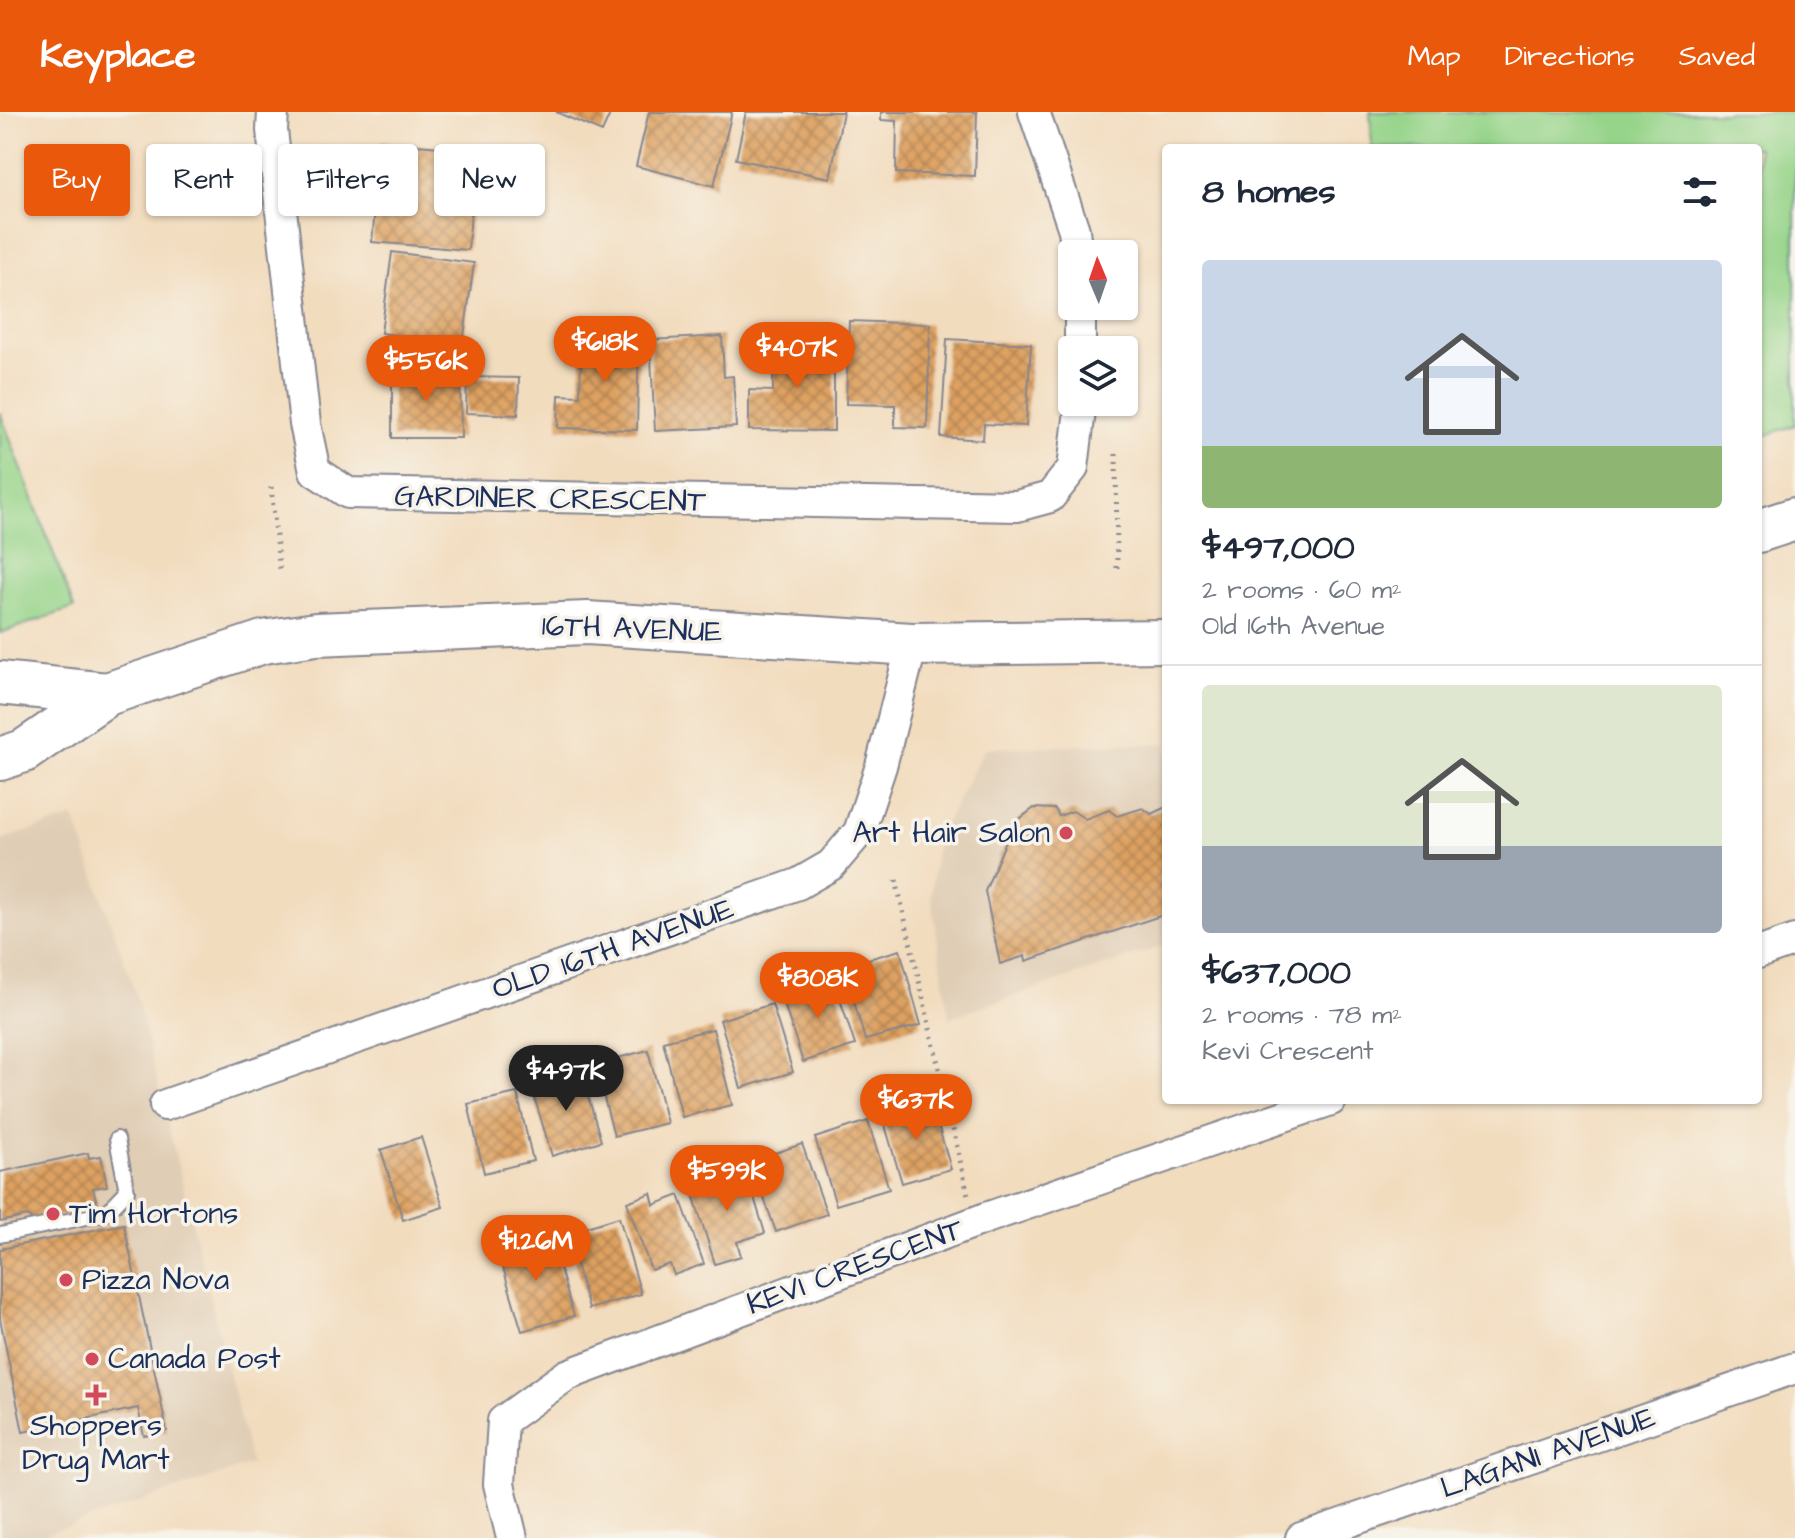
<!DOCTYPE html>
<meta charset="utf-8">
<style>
:root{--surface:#fff;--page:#f6f6f7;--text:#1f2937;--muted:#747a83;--line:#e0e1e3;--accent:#ea580c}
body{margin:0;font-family:"Architects Daughter",sans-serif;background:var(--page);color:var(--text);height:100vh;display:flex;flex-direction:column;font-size:30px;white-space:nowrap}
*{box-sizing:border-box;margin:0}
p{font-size:26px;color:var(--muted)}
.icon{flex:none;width:44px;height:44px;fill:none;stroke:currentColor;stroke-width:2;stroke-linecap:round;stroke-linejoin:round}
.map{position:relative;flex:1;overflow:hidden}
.side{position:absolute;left:1162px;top:32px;width:600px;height:960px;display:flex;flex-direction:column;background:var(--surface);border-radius:8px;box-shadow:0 2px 6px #0004}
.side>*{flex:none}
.banner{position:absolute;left:24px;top:32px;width:760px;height:72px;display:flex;gap:16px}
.needle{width:52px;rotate:358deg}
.fabs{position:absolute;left:1058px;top:128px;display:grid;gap:16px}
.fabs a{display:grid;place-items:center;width:80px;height:80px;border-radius:8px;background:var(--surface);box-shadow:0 2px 6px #0004;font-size:40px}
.price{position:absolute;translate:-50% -68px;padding:0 18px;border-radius:28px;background:var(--accent);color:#fff;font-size:26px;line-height:52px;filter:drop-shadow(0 2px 4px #0008)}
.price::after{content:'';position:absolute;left:50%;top:48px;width:24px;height:18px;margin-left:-12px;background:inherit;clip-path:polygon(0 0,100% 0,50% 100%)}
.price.current{background:#222;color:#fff}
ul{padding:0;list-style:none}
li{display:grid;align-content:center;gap:16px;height:424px;padding:0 40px}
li+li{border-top:2px solid var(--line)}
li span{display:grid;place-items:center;height:248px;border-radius:8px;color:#555}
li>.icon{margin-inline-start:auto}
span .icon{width:144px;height:144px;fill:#fffc;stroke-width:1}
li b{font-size:34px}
h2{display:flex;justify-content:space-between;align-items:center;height:96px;padding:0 40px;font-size:34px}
.chip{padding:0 28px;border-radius:8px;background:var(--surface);box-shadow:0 2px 6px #0004;font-size:28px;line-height:72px}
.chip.current{background:var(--accent);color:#fff}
header{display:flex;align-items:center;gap:48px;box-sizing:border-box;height:112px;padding:0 40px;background:var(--accent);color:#fff}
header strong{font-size:38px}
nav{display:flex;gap:44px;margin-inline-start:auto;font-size:28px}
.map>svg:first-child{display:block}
.built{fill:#e0cdb5}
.green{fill:#96d48a;stroke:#588274;stroke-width:2}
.building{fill:url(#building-cross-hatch)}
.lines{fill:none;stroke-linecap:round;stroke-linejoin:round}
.service-casing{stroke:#86868e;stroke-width:18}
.minor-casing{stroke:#86868e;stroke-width:34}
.secondary-casing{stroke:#86868e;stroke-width:46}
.path{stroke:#86868e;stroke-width:5;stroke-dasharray:2 6;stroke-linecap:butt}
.service{stroke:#fff;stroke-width:14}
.minor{stroke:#fff;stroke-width:30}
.secondary{stroke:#fff;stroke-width:42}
.poi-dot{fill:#d1495b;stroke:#f7f3e8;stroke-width:3}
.labels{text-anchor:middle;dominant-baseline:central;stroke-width:7;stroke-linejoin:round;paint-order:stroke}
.street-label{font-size:30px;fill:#1b2f5e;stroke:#f7f3e8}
.poi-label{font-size:30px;fill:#1b2f5e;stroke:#f7f3e8;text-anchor:start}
</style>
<header>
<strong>Keyplace</strong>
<nav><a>Map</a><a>Directions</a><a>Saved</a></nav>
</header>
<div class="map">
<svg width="1795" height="1426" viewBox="0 0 1795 1426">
<defs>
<pattern id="building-cross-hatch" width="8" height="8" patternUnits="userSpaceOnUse" patternTransform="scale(2)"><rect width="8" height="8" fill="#dea160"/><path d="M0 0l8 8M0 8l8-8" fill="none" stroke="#b38452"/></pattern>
</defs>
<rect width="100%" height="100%" fill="#f7f3e8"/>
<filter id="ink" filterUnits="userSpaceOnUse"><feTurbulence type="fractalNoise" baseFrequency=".0125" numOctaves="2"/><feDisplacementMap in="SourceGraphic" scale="16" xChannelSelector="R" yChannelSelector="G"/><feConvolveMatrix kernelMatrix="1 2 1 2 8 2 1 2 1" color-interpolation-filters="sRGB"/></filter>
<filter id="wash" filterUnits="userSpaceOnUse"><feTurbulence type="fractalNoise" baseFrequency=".006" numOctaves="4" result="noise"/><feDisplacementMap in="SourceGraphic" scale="32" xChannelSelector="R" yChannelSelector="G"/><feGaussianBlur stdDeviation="1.8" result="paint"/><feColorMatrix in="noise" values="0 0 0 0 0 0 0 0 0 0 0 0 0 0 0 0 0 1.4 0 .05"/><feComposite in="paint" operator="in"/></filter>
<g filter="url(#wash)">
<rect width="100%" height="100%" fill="#f2dcbe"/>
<!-- built -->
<g class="built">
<polygon points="1166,631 1166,833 949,906 931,783 937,728 985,636"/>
<polygon points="74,705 137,886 251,1352 33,1426 0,1426 0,728"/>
</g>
<!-- green -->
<g class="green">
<polygon points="1370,0 1795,0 1795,313 1758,326 1758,36 1372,36"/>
<polygon points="0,300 74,496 0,521"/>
</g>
<g id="blocks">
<!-- building -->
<g class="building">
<polygon points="556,0 611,0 602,20"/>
<polygon points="649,0 732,0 714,74 636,54"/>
<polygon points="746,0 843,0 830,66 736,47"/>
<polygon points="881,0 977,0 975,64 896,61 897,9 881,8"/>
<polygon points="381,30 476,38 468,138 372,130"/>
<polygon points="392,140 474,151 463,232 381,221"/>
<polygon points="849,209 930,212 927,316 895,315 895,293 846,292"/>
<polygon points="582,219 639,220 637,318 558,316 559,283 580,284"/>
<polygon points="722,224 724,265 733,264 736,315 655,319 650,228"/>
<polygon points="947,227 1031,232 1026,314 984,312 983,328 941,325"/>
<polygon points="773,230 834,230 834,319 749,318 749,278 773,279"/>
<polygon points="392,256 460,256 461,326 392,326"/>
<polygon points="467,265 519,266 518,303 466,301"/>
<polygon points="1166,695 1166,802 1026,849 1025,844 1000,852 985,779 1013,712 1034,696 1055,697 1059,704 1073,699 1085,707 1109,698 1117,704 1143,696 1151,702"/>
<polygon points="900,838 921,913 865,928 844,854"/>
<polygon points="833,866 855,933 803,950 781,883"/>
<polygon points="772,892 793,960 741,976 720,908"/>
<polygon points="713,917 732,993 682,1005 663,929"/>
<polygon points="648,938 667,1011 614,1024 595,952"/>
<polygon points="581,959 601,1029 552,1044 531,974"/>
<polygon points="517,981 533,1049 484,1061 468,992"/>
<polygon points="931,989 951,1057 902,1071 882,1003"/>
<polygon points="868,1009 889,1077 836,1093 815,1026"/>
<polygon points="421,1025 443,1095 403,1108 381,1038"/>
<polygon points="802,1032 827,1102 776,1120 751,1049"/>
<polygon points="88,1041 89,1046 101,1044 107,1074 93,1076 98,1095 34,1110 27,1104 0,1110 0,1060"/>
<polygon points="745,1056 765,1121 737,1130 741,1144 715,1152 690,1073"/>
<polygon points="651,1081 654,1093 679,1083 704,1152 674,1163 670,1152 651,1158 627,1090"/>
<polygon points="619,1105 641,1182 589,1197 567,1121"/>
<polygon points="124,1112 167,1319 144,1324 138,1296 23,1320 0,1207 0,1137"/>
<polygon points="550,1123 574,1204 522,1219 498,1139"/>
</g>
</g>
</g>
<g filter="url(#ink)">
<use href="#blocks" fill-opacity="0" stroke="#86868e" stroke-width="2"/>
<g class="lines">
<defs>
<polyline id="service" points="0,1123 106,1101 127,1079 117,1027"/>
<g id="minor">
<polyline points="273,0 272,18 305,312 315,359 348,381 1017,394 1050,385 1073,356 1081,290"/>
<polyline points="1034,0 1074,118 1077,142"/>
<polyline points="1080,194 1080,238"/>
<polyline points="1758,841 1795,828"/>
<polyline points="165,993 798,772 831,753 859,720 881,654 912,532"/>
<polyline points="512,1426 499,1372 503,1309 567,1263 986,1106 1331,988"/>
<polyline points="1301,1426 1795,1256"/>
</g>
<g id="secondary">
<polyline points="1758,419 1795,407"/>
<polyline points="0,571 107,582"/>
<polyline points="0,647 24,639 107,582 263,530 316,522 587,511 912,532 1166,529"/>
</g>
</defs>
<!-- service casing -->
<use href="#service" class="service-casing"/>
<!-- minor casing -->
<use href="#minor" class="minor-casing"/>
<!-- secondary casing -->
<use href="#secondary" class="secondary-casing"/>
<!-- path -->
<g class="path">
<polyline points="1116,342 1117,457"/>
<polyline points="271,375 280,462"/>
<polyline points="896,768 968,1083"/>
</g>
<!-- service -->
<use href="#service" class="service"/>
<!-- minor -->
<use href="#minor" class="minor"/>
<!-- secondary -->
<use href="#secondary" class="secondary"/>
</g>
</g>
<!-- markers -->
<g class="poi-dot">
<circle cx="1066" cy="721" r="8"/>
<circle cx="53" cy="1102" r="8"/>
<circle cx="66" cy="1168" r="8"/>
<circle cx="92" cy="1247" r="8"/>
<path d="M92 1271h8v8h8v8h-8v8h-8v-8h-8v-8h8z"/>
</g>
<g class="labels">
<!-- street labels -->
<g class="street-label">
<text transform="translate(550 387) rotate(1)">GARDINER CRESCENT</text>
<text transform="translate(632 517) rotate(2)">16TH AVENUE</text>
<text transform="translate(613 837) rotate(-19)">OLD 16TH AVENUE</text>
<text transform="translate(855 1155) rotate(-20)">KEVI CRESCENT</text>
<text transform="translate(1548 1341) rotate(-19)">LAGANI AVENUE</text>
</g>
<!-- poi labels -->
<g class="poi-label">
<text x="1050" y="721" text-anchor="end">Art Hair Salon</text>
<text x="69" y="1102">Tim Hortons</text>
<text x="82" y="1168">Pizza Nova</text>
<text x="108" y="1247">Canada Post</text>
<text x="96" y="1314" text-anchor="middle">Shoppers<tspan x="96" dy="34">Drug Mart</tspan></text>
</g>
</g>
</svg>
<div class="fabs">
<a><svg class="needle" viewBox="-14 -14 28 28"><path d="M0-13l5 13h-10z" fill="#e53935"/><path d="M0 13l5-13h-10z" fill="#747a83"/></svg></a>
<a><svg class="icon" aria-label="layers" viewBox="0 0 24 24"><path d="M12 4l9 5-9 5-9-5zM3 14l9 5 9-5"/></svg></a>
</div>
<b class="price" style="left:605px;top:272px">$618K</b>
<b class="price" style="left:797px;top:278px">$407K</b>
<b class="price" style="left:426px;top:291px">$556K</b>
<b class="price" style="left:818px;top:908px">$808K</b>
<b class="price current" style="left:566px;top:1001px">$497K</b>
<b class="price" style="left:916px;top:1030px">$637K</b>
<b class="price" style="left:727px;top:1101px">$599K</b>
<b class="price" style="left:536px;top:1171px">$1.26M</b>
<div class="banner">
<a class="chip current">Buy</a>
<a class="chip">Rent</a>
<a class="chip">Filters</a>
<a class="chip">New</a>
</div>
<section class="side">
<h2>8 homes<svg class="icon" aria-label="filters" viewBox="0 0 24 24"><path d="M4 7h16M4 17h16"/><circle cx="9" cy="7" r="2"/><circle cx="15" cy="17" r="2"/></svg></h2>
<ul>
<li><span style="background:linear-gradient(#c9d6e8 75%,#8fb573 0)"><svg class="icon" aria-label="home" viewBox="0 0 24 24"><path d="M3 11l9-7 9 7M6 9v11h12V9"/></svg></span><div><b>$497,000</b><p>2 rooms · 60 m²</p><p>Old 16th Avenue</p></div></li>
<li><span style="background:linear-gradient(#dfe7d0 65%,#9aa5b1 0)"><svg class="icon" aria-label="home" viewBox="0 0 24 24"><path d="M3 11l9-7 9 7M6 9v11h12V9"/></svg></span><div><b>$637,000</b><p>2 rooms · 78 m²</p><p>Kevi Crescent</p></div></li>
</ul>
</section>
</div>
